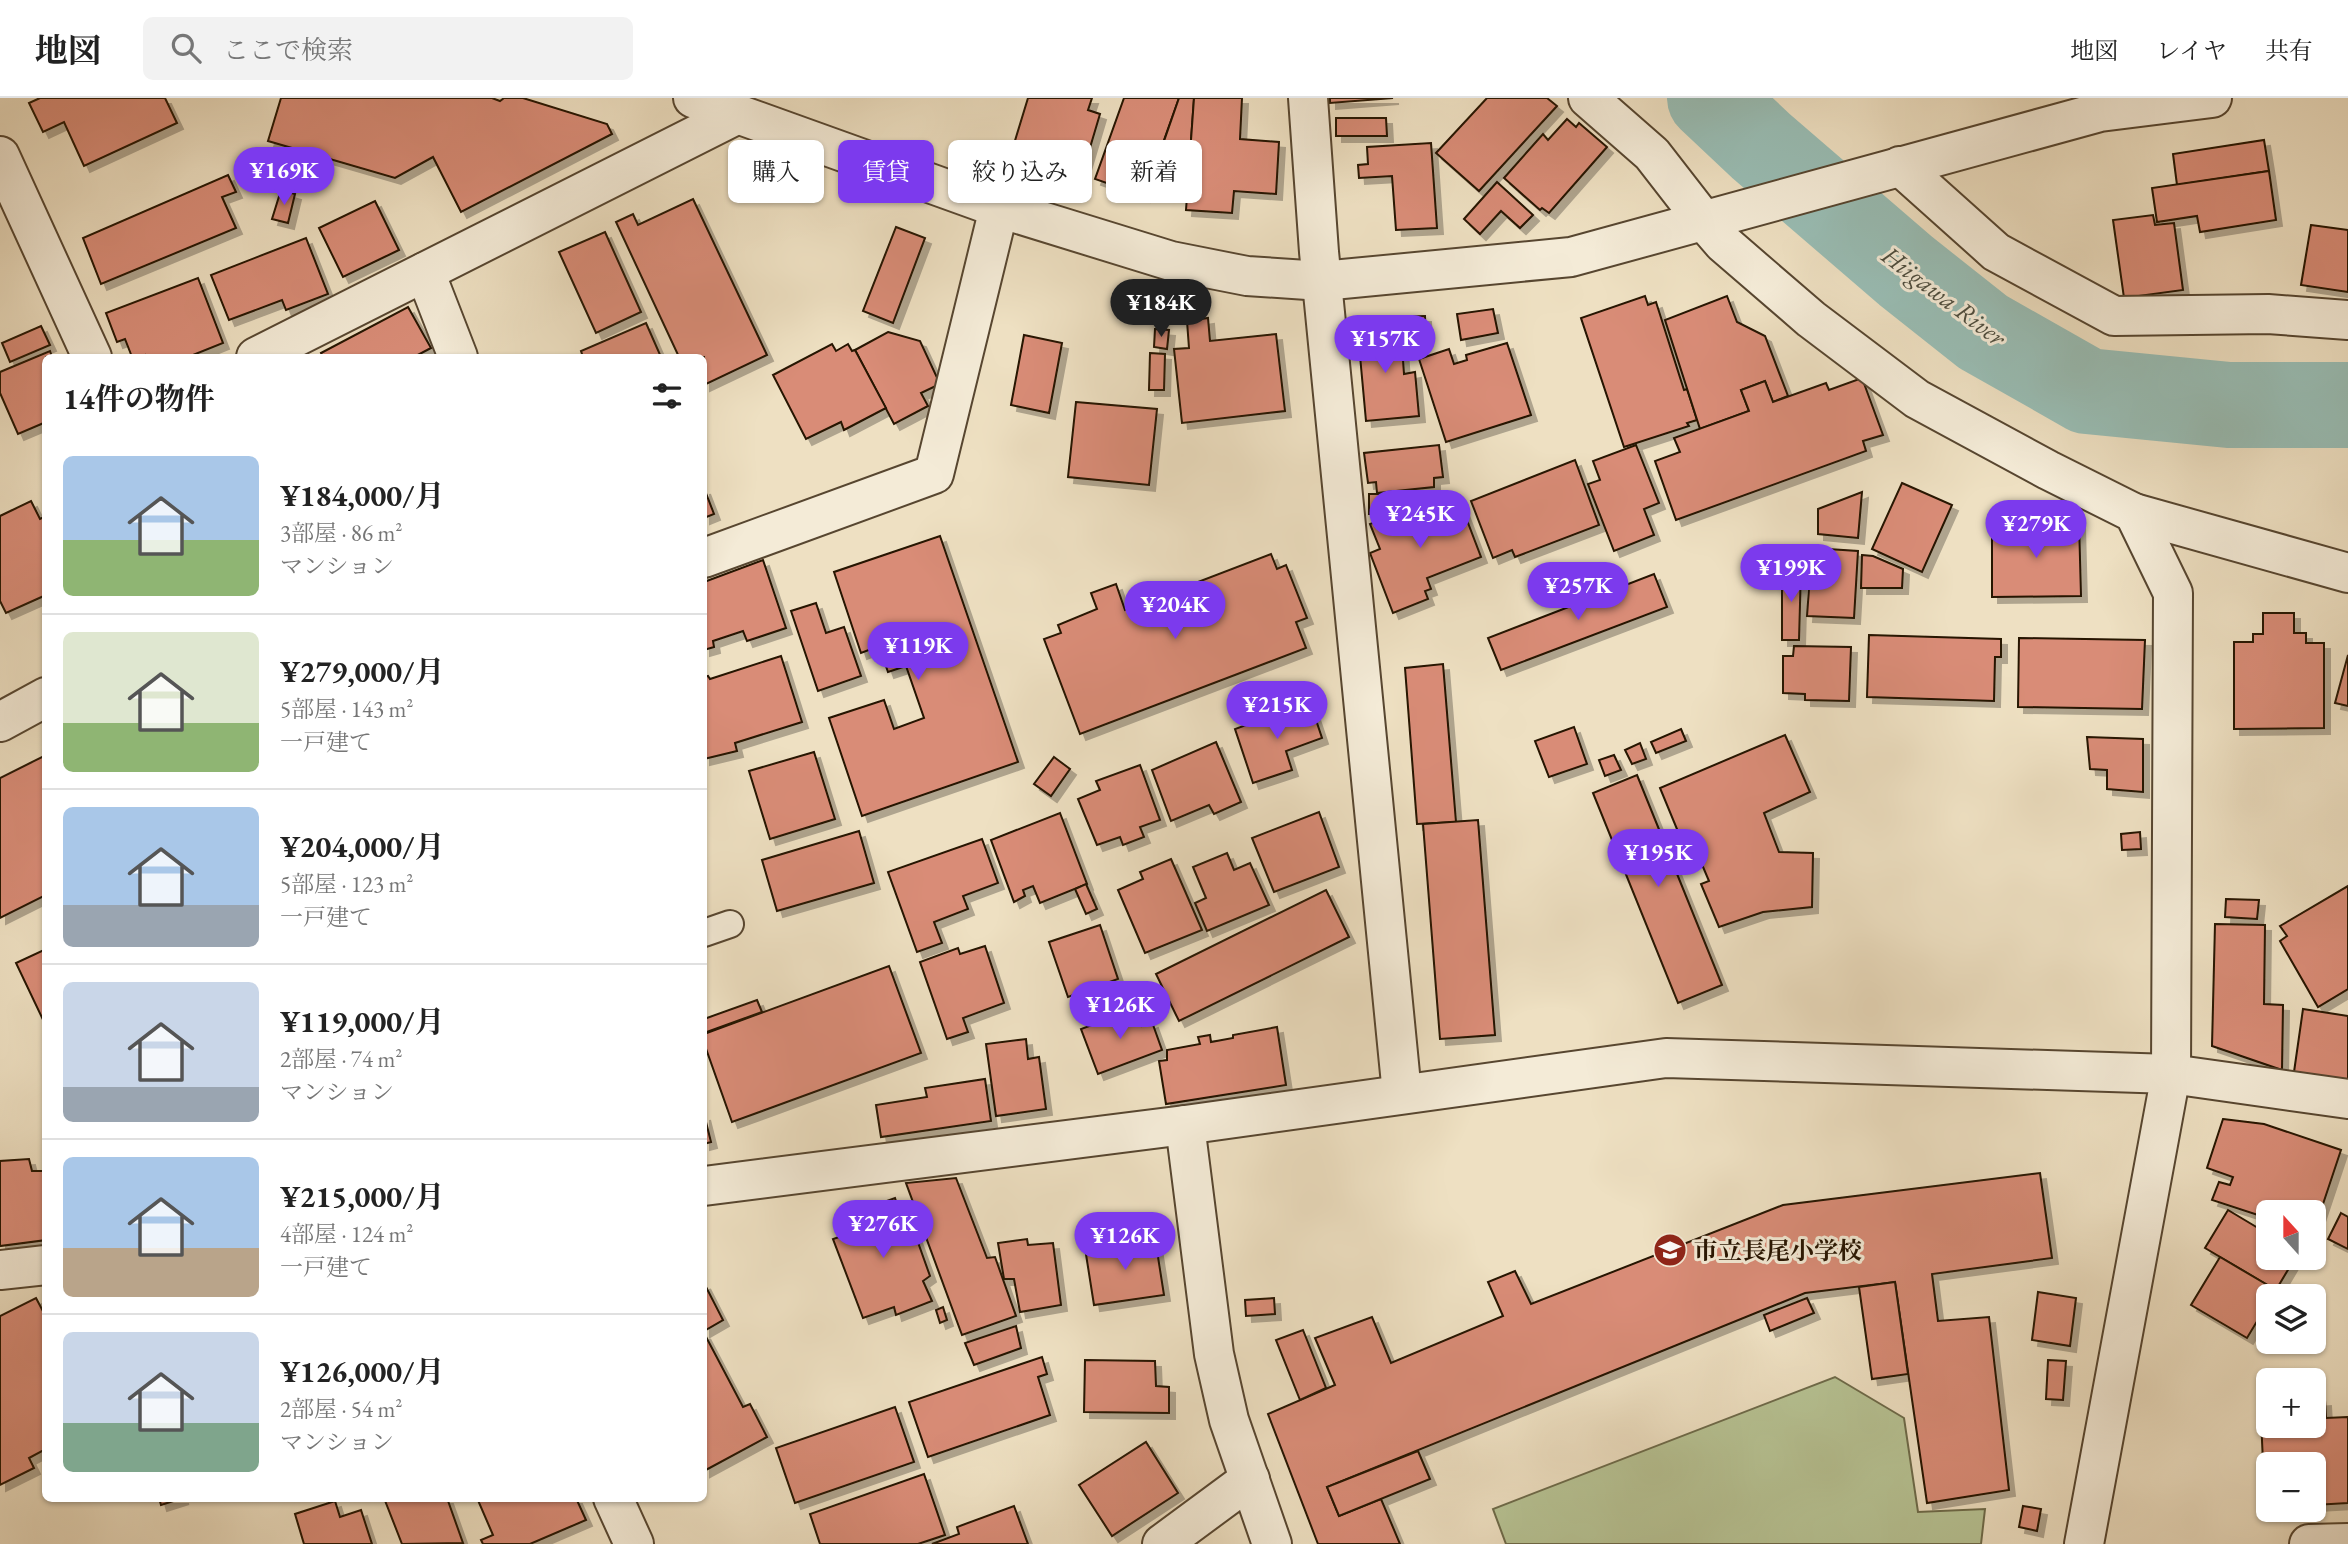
<!DOCTYPE html>
<html lang="ja">
<meta charset="utf-8">
<style>
:root{--surface:#fff;--page:#f2f2f2;--text:#222;--muted:#767676;--line:#e0e0e0;--accent:#7c3aed}
body{margin:0;font-family:"EB Garamond","Noto Serif JP",serif;background:var(--page);color:var(--text);height:100vh;display:flex;flex-direction:column;font-size:26px;white-space:nowrap}
*{box-sizing:border-box;margin:0}
p{font-size:23px;color:var(--muted)}
.icon{flex:none;width:38px;height:38px;fill:none;stroke:currentColor;stroke-width:2;stroke-linecap:round;stroke-linejoin:round}
.map{position:relative;flex:1;overflow:hidden}
.details{position:absolute;left:42px;top:256px;width:665px;height:1148px;display:flex;flex-direction:column;background:var(--surface);border-radius:10px;box-shadow:0 2px 5px #0004}
.details>*{flex:none}
.banner{position:absolute;left:728px;top:42px;width:665px;height:63px;display:flex;gap:14px}
.needle{width:46px;rotate:339deg}
.fabs{position:absolute;left:2256px;top:1102px;display:grid;gap:14px}
.fabs a{display:grid;place-items:center;width:70px;height:70px;border-radius:10px;background:var(--surface);box-shadow:0 2px 5px #0004;font-size:35px}
.price{position:absolute;translate:-50% -60px;padding:0 16px;border-radius:24px;background:var(--accent);color:#fff;font-size:23px;line-height:46px;filter:drop-shadow(0 2px 4px #0008)}
.price::after{content:'';position:absolute;left:50%;top:42px;width:21px;height:16px;margin-left:-10px;background:inherit;clip-path:polygon(0 0,100% 0,50% 100%)}
.price.active{background:#222;color:#fff}
ul{padding:0;list-style:none}
li{display:flex;align-items:center;gap:21px;height:175px;padding:0 21px}
li+li{border-top:2px solid var(--line)}
li span{display:grid;place-items:center;flex:none;width:196px;height:140px;border-radius:10px;color:#555}
li>.icon{margin-inline-start:auto}
span .icon{width:84px;height:84px;fill:#fffc;stroke-width:1}
li b{font-size:30px}
h2{display:flex;justify-content:space-between;align-items:center;height:84px;padding:0 21px;font-size:30px}
.pill{padding:0 24px;border-radius:10px;background:var(--surface);box-shadow:0 2px 5px #0004;font-size:24px;line-height:63px}
.pill.active{background:var(--accent);color:#fff}
header{display:flex;align-items:center;gap:42px;box-sizing:border-box;height:98px;padding:0 35px;background:var(--surface);border-bottom:2px solid var(--line)}
header strong{font-size:33px}
nav{display:flex;gap:38px;margin-inline-start:auto;font-size:24px}
.search{width:490px;height:63px;background:var(--page);display:flex;align-items:center;gap:18px;box-sizing:border-box;padding:0 24px;border-radius:10px;color:var(--muted);font-size:26px}
.map>svg:first-child{display:block}
.green{fill:#b7c394;stroke:#6e6b4a;stroke-width:2}
.lines{fill:none;stroke-linecap:round;stroke-linejoin:round}
.river{stroke:#99bdb4;stroke-width:86}
.building{fill:#d98c77;stroke:#251300;stroke-width:2;filter:url(#shadow)}
.service-casing{stroke:#574630;stroke-width:30}
.minor-casing{stroke:#574630;stroke-width:42}
.tertiary-casing{stroke:#574630;stroke-width:42}
.service{stroke:#f4ebd7;stroke-width:26}
.minor{stroke:#f4ebd7;stroke-width:38}
.tertiary{stroke:#f4ebd7;stroke-width:38}
.labels{text-anchor:middle;dominant-baseline:central;stroke-width:6;stroke-linejoin:round;paint-order:stroke}
.poi-label{font-size:24px;font-weight:bold;fill:#251300;stroke:#f4ebd7;text-anchor:start}
.water-label{font-size:26px;font-style:italic;fill:#4e4e3f;stroke:#f4ebd7}
</style>
<header>
<strong>地図</strong>
<div class="search"><svg class="icon" aria-label="search" viewBox="0 0 24 24"><circle cx="10" cy="10" r="6"/><path d="M15 15l6 6"/></svg>ここで検索</div>
<nav><a>地図</a><a>レイヤ</a><a>共有</a></nav>
</header>
<div class="map">
<svg width="2348" height="1446" viewBox="0 0 2348 1446">
<defs>
<filter id="shadow"><feDropShadow dx="6" dy="6" stdDeviation="0" flood-color="#0004"/></filter>
</defs>
<rect width="100%" height="100%" fill="#eee0c2"/>
<filter id="stains"><feTurbulence type="fractalNoise" baseFrequency=".00286" numOctaves="4"/><feColorMatrix values="0 0 0 0 .2 0 0 0 0 .09 0 0 0 0 .02 0 0 0 .5 -.17"/></filter>
<radialGradient id="worn" r=".72"><stop offset=".6" stop-color="#630" stop-opacity="0"/><stop offset="1" stop-color="#630" stop-opacity=".3"/></radialGradient>
<!-- green -->
<polygon class="green" points="1835,1279 1904,1320 1918,1414 1985,1411 1981,1446 1506,1446 1493,1411"/>
<g class="lines">
<!-- river -->
<polyline class="river" points="1710,0 1761,48 1906,173 1983,234 2087,293 2229,307 2348,307"/>
</g>
<!-- building -->
<g class="building">
<polygon points="40,0 165,0 177,25 84,68 64,24 43,34 29,5"/>
<polygon points="281,0 492,0 500,3 504,0 523,0 607,26 612,36 461,114 433,59 395,80 268,43"/>
<polygon points="1028,0 1092,0 1088,12 1100,16 1081,80 1010,59"/>
<polygon points="1124,0 1179,0 1144,98 1095,81"/>
<polygon points="1179,0 1194,0 1187,99 1148,89"/>
<polygon points="1194,0 1242,0 1240,41 1279,44 1276,96 1234,93 1232,115 1186,112"/>
<polygon points="1330,0 1393,0 1330,5"/>
<polygon points="1487,0 1547,0 1557,8 1479,93 1436,55"/>
<polygon points="1336,20 1386,20 1387,38 1336,38"/>
<polygon points="1567,21 1576,29 1579,25 1607,49 1549,115 1542,110 1540,112 1504,80 1543,36 1548,42"/>
<polygon points="2264,42 2269,73 2177,87 2173,56"/>
<polygon points="1431,45 1437,130 1396,132 1392,78 1359,80 1358,67 1368,66 1367,49"/>
<polygon points="2269,73 2276,122 2200,134 2197,118 2157,124 2152,90"/>
<polygon points="228,77 236,94 222,99 236,130 101,186 83,140"/>
<polygon points="1497,84 1533,117 1520,130 1501,113 1480,136 1464,121"/>
<polygon points="281,92 295,96 288,125 272,121"/>
<polygon points="693,101 767,257 704,287 704,259 679,259 616,124 633,116 638,127"/>
<polygon points="375,103 399,152 343,179 319,130"/>
<polygon points="2153,117 2155,127 2174,125 2183,192 2124,200 2113,122"/>
<polygon points="2311,127 2348,132 2348,194 2301,187"/>
<polygon points="896,129 925,140 893,225 863,213"/>
<polygon points="605,134 641,214 596,235 559,154"/>
<polygon points="306,140 328,196 286,212 282,202 229,222 211,177"/>
<polygon points="198,180 223,245 188,259 145,259 145,257 132,259 125,241 117,244 106,215"/>
<polygon points="1645,198 1648,207 1656,204 1684,292 1687,291 1697,322 1687,325 1689,328 1624,349 1581,220"/>
<polygon points="1727,198 1737,224 1765,238 1788,298 1773,304 1765,283 1741,292 1749,313 1700,331 1665,222"/>
<polygon points="408,209 431,250 414,259 323,259 321,255"/>
<polygon points="1493,211 1498,235 1461,242 1457,216"/>
<polygon points="1425,218 1426,241 1400,243 1396,219"/>
<polygon points="1208,220 1210,243 1276,236 1285,313 1182,325 1174,251 1189,250 1187,223"/>
<polygon points="1388,222 1390,249 1402,248 1404,276 1415,274 1419,318 1366,323 1357,225"/>
<polygon points="646,225 661,259 583,259 581,253"/>
<polygon points="41,228 50,247 10,264 2,245"/>
<polygon points="1155,231 1169,232 1167,251 1154,249"/>
<polygon points="888,234 920,243 940,286 921,295 928,308 894,326 855,252"/>
<polygon points="1024,237 1062,245 1049,315 1011,307"/>
<polygon points="1507,245 1531,317 1446,344 1419,261 1449,251 1454,266 1467,262 1466,257"/>
<polygon points="832,246 836,253 848,246 852,253 855,252 886,310 844,332 841,324 806,341 773,277"/>
<polygon points="50,253 52,259 46,259 46,324 18,336 0,295 0,274"/>
<polygon points="1150,255 1165,256 1164,292 1149,292"/>
<polygon points="1862,280 1883,337 1863,343 1866,353 1676,422 1655,363 1680,354 1674,340 1749,313 1741,292 1765,283 1773,304 1826,285 1829,292"/>
<polygon points="1076,304 1157,311 1149,387 1068,379"/>
<polygon points="1439,347 1443,379 1434,380 1434,389 1377,395 1376,384 1368,385 1364,355"/>
<polygon points="1636,347 1659,405 1644,411 1654,437 1614,453 1588,386 1600,382 1593,363"/>
<polygon points="1575,362 1599,427 1515,459 1512,452 1493,460 1471,403"/>
<polygon points="1902,385 1952,407 1922,474 1872,451"/>
<polygon points="704,390 714,416 704,420"/>
<polygon points="1862,394 1858,440 1818,436 1818,411"/>
<rect x="1369" y="396" width="25" height="20"/>
<polygon points="1439,399 1443,410 1460,404 1481,459 1427,480 1431,491 1425,493 1428,501 1393,515 1370,455 1380,451 1370,426"/>
<polygon points="31,403 40,421 46,418 46,497 6,515 0,503 0,418"/>
<polygon points="2079,424 2081,498 1992,499 1992,425"/>
<polygon points="940,438 1018,664 862,718 829,620 884,602 894,631 924,620 906,568 888,574 879,548 861,555 834,474"/>
<polygon points="1812,450 1858,453 1854,520 1807,518"/>
<polygon points="1271,456 1277,471 1286,467 1307,520 1296,524 1306,550 1080,636 1044,541 1061,535 1058,527 1097,511 1091,495 1116,486 1125,512"/>
<polygon points="1862,457 1873,458 1903,471 1902,490 1861,490"/>
<polygon points="763,462 786,530 747,543 743,533 713,543 714,549 704,552 704,484"/>
<polygon points="1801,470 1799,542 1782,542 1782,471"/>
<polygon points="1654,476 1667,509 1501,572 1488,540"/>
<polygon points="816,505 826,535 844,529 861,578 818,593 791,513"/>
<polygon points="2263,515 2294,515 2294,535 2306,535 2306,545 2324,545 2324,630 2234,631 2234,544 2253,544 2253,536 2263,536"/>
<polygon points="1869,537 2001,541 2001,559 1995,559 1994,603 1867,599"/>
<polygon points="2019,540 2145,542 2142,611 2018,609"/>
<polygon points="1794,548 1851,549 1849,603 1805,602 1805,596 1783,595 1783,558 1793,558"/>
<polygon points="2348,557 2348,608 2335,605"/>
<polygon points="781,558 802,624 735,645 737,653 704,661 704,579 708,578 710,581"/>
<polygon points="1443,566 1456,724 1417,726 1405,570"/>
<polygon points="1310,604 1322,640 1286,653 1292,672 1253,685 1235,631"/>
<polygon points="1574,629 1587,666 1549,679 1535,643"/>
<polygon points="1681,631 1686,643 1656,655 1651,644"/>
<polygon points="1785,637 1810,694 1764,715 1779,754 1813,755 1812,809 1763,814 1719,829 1701,786 1709,783 1695,750 1686,753 1660,690"/>
<polygon points="2087,639 2143,641 2143,694 2107,691 2107,672 2090,671"/>
<polygon points="1216,644 1241,704 1214,716 1209,707 1171,723 1152,672"/>
<polygon points="1640,645 1646,661 1632,666 1625,652"/>
<polygon points="814,654 835,721 770,741 749,673"/>
<polygon points="46,657 46,797 0,820 0,680"/>
<polygon points="1614,657 1621,672 1605,678 1599,662"/>
<polygon points="1054,659 1070,671 1051,698 1034,686"/>
<polygon points="1140,667 1160,722 1140,729 1144,739 1123,747 1120,739 1097,747 1078,701 1100,692 1096,683"/>
<polygon points="1637,677 1722,887 1678,905 1593,695"/>
<polygon points="1319,714 1339,769 1274,794 1252,740"/>
<polygon points="1060,715 1087,786 1040,805 1033,788 1023,792 1025,798 1014,804 991,742"/>
<polygon points="1478,722 1495,937 1440,941 1423,726"/>
<polygon points="859,733 874,785 777,813 762,762"/>
<polygon points="2140,734 2141,751 2122,752 2121,736"/>
<polygon points="982,741 998,785 963,798 968,811 934,824 942,845 917,854 888,774"/>
<polygon points="1227,755 1234,772 1250,765 1269,807 1207,833 1195,805 1206,800 1193,769"/>
<polygon points="1171,761 1202,832 1145,855 1118,792 1143,781 1140,774"/>
<polygon points="1086,786 1097,811 1086,816 1075,791"/>
<polygon points="2348,788 2348,891 2318,909 2280,843 2287,838 2280,828"/>
<polygon points="1326,792 1349,839 1179,923 1156,876"/>
<polygon points="2226,801 2259,802 2257,821 2225,819"/>
<polygon points="2215,826 2265,827 2264,906 2283,907 2282,972 2212,948"/>
<polygon points="1100,827 1118,881 1068,899 1049,844"/>
<polygon points="985,848 1004,905 963,920 968,934 947,941 920,864 958,850 960,856"/>
<polygon points="46,851 46,928 16,865"/>
<polygon points="889,868 921,955 732,1024 704,945 704,936"/>
<polygon points="757,902 762,914 704,935 704,921"/>
<polygon points="1136,911 1142,928 1152,924 1162,952 1098,976 1081,931"/>
<polygon points="2303,911 2348,918 2348,982 2294,974"/>
<polygon points="1277,929 1286,987 1166,1006 1159,963 1167,962 1167,952 1200,946 1198,939 1210,937 1211,944 1233,940 1233,937"/>
<polygon points="1026,941 1028,961 1039,959 1046,1011 996,1018 986,946"/>
<polygon points="985,981 991,1023 881,1039 876,1007 927,999 925,990"/>
<polygon points="704,1016 711,1044 704,1046"/>
<polygon points="2223,1021 2264,1026 2341,1052 2317,1124 2314,1123 2314,1115 2289,1115 2267,1108 2264,1119 2212,1102 2219,1084 2230,1087 2233,1079 2207,1070"/>
<polygon points="29,1061 32,1073 46,1073 46,1142 0,1148 0,1063"/>
<polygon points="2040,1075 2052,1160 1932,1176 1938,1223 1989,1219 2009,1392 1927,1405 1895,1184 1805,1195 1327,1389 1339,1418 1381,1401 1400,1446 1318,1446 1268,1316 1335,1287 1315,1240 1372,1219 1391,1265 1503,1218 1488,1184 1515,1173 1531,1206 1783,1107"/>
<polygon points="956,1080 987,1160 995,1159 1016,1218 962,1237 906,1085"/>
<polygon points="895,1100 903,1125 910,1122 930,1178 923,1183 932,1203 896,1217 894,1209 863,1220 833,1141 842,1138 836,1121"/>
<polygon points="2228,1112 2268,1136 2268,1160 2295,1160 2276,1192 2205,1150"/>
<polygon points="2341,1115 2348,1119 2348,1151 2328,1141"/>
<polygon points="1155,1140 1164,1197 1094,1207 1085,1150"/>
<polygon points="1027,1141 1028,1147 1053,1145 1061,1207 1020,1214 1014,1181 1004,1181 998,1145"/>
<polygon points="2220,1159 2276,1192 2272,1199 2268,1199 2268,1205 2247,1240 2191,1207"/>
<polygon points="1895,1184 1908,1276 1872,1281 1859,1189"/>
<polygon points="704,1185 723,1222 704,1233"/>
<polygon points="2038,1194 2076,1200 2070,1248 2032,1242"/>
<polygon points="36,1200 46,1219 46,1351 29,1360 34,1370 0,1387 0,1218"/>
<polygon points="1274,1200 1275,1216 1246,1218 1245,1202"/>
<polygon points="1807,1200 1814,1215 1770,1233 1764,1217"/>
<polygon points="943,1209 947,1222 940,1225 936,1212"/>
<polygon points="1016,1228 1021,1250 974,1267 965,1245"/>
<polygon points="1303,1232 1326,1290 1300,1302 1276,1242"/>
<polygon points="704,1235 743,1309 750,1306 767,1339 704,1373"/>
<polygon points="1042,1259 1047,1276 1038,1279 1050,1317 928,1359 909,1304"/>
<polygon points="1085,1262 1155,1263 1156,1288 1169,1289 1169,1315 1084,1314"/>
<polygon points="2048,1262 2066,1263 2063,1302 2046,1301"/>
<polygon points="2325,1302 2326,1320 2348,1319 2348,1405 2314,1407 2314,1367 2268,1367 2268,1409 2265,1409 2261,1320 2268,1320 2268,1328 2314,1328 2314,1303"/>
<polygon points="895,1309 914,1364 795,1405 776,1350"/>
<polygon points="1146,1344 1178,1395 1112,1438 1079,1387"/>
<polygon points="1418,1353 1430,1381 1339,1418 1327,1389"/>
<polygon points="924,1376 945,1437 918,1446 820,1446 810,1416"/>
<polygon points="159,1400 183,1400 161,1407"/>
<polygon points="384,1400 447,1400 463,1445 402,1446"/>
<polygon points="477,1400 576,1400 586,1422 530,1446 483,1446 481,1442 493,1437"/>
<polygon points="335,1403 340,1419 361,1412 372,1446 304,1446 295,1416"/>
<polygon points="1014,1408 1028,1446 932,1446 959,1436 957,1429"/>
<polygon points="2023,1408 2041,1411 2037,1433 2019,1429"/>
</g>
<g class="lines">
<defs>
<polyline id="service" points="704,835 730,826"/>
<g id="minor">
<polyline points="1308,0 1319,154 1402,996"/>
<polyline points="1588,0 1652,56 1704,123"/>
<polyline points="0,58 92,259"/>
<polyline points="1900,68 1996,154 2114,218 2268,216 2348,222"/>
<polyline points="425,174 458,259"/>
<polyline points="256,259 738,16"/>
<polyline points="2134,415 2348,475"/>
<polyline points="704,460 934,376 999,110"/>
<polyline points="0,624 46,599"/>
<polyline points="1185,1027 1214,1256 1229,1322 1272,1446"/>
<polyline points="704,1088 1185,1027 1666,960 2171,976 2348,1001"/>
<polyline points="0,1172 46,1167"/>
<polyline points="613,1400 634,1446"/>
<polyline points="1162,1446 1250,1381"/>
<polyline points="2309,1446 2348,1445"/>
</g>
<g id="tertiary">
<polyline points="693,0 999,110 1171,163 1247,178 1322,183 1571,159 2100,14 2212,0"/>
<polyline points="1704,123 1723,145 1811,221 1917,301 2048,372 2134,415 2173,495 2171,976 2084,1446"/>
</g>
</defs>
<!-- service casing -->
<use href="#service" class="service-casing"/>
<!-- minor casing -->
<use href="#minor" class="minor-casing"/>
<!-- tertiary casing -->
<use href="#tertiary" class="tertiary-casing"/>
<!-- service -->
<use href="#service" class="service"/>
<!-- minor -->
<use href="#minor" class="minor"/>
<!-- tertiary -->
<use href="#tertiary" class="tertiary"/>
</g>
<!-- icons -->
<defs>
<symbol id="school-disc" viewBox="-11 -11 22 22"><circle r="9.5" fill="#8f2418" stroke="#f4ebd7"/><path d="M0-5L7-2L0 1L-7-2ZM-4 1L0 2.5L4 1V4Q0 6-4 4Z" fill="#fff"/></symbol>
</defs>
<g fill-rule="evenodd">
<use href="#school-disc" x="1651" y="1133" width="38" height="38"/>
</g>
<g class="labels">
<!-- poi labels -->
<g class="poi-label">
<text x="1694" y="1152">市立長尾小学校</text>
</g>
<!-- water labels -->
<g class="water-label">
<text transform="translate(1944 198) rotate(37)">Hiigawa River</text>
</g>
</g>
<rect width="100%" height="100%" filter="url(#stains)"/>
<rect width="100%" height="100%" fill="url(#worn)"/>
</svg>
<div class="fabs">
<a><svg class="needle" viewBox="-14 -14 28 28"><path d="M0-13l5 13h-10z" fill="#e53935"/><path d="M0 13l5-13h-10z" fill="#767676"/></svg></a>
<a><svg class="icon" aria-label="layers" viewBox="0 0 24 24"><path d="M12 4l9 5-9 5-9-5zM3 14l9 5 9-5"/></svg></a>
<a>+</a>
<a>−</a>
</div>
<b class="price" style="left:284px;top:109px">¥169K</b>
<b class="price active" style="left:1161px;top:241px">¥184K</b>
<b class="price" style="left:1385px;top:277px">¥157K</b>
<b class="price" style="left:1420px;top:452px">¥245K</b>
<b class="price" style="left:2036px;top:462px">¥279K</b>
<b class="price" style="left:1791px;top:506px">¥199K</b>
<b class="price" style="left:1578px;top:524px">¥257K</b>
<b class="price" style="left:1175px;top:543px">¥204K</b>
<b class="price" style="left:918px;top:584px">¥119K</b>
<b class="price" style="left:1277px;top:643px">¥215K</b>
<b class="price" style="left:1658px;top:791px">¥195K</b>
<b class="price" style="left:1120px;top:943px">¥126K</b>
<b class="price" style="left:883px;top:1162px">¥276K</b>
<b class="price" style="left:1125px;top:1174px">¥126K</b>
<div class="banner">
<a class="pill">購入</a>
<a class="pill active">賃貸</a>
<a class="pill">絞り込み</a>
<a class="pill">新着</a>
</div>
<section class="details">
<h2>14件の物件<svg class="icon" aria-label="filters" viewBox="0 0 24 24"><path d="M4 7h16M4 17h16"/><circle cx="9" cy="7" r="2"/><circle cx="15" cy="17" r="2"/></svg></h2>
<ul>
<li><span style="background:linear-gradient(#a9c7e8 60%,#8fb573 0)"><svg class="icon" aria-label="home" viewBox="0 0 24 24"><path d="M3 11l9-7 9 7M6 9v11h12V9"/></svg></span><div><b>¥184,000/月</b><p>3部屋 · 86 m²</p><p>マンション</p></div></li>
<li><span style="background:linear-gradient(#dfe7d0 65%,#8fb573 0)"><svg class="icon" aria-label="home" viewBox="0 0 24 24"><path d="M3 11l9-7 9 7M6 9v11h12V9"/></svg></span><div><b>¥279,000/月</b><p>5部屋 · 143 m²</p><p>一戸建て</p></div></li>
<li><span style="background:linear-gradient(#a9c7e8 70%,#9aa5b1 0)"><svg class="icon" aria-label="home" viewBox="0 0 24 24"><path d="M3 11l9-7 9 7M6 9v11h12V9"/></svg></span><div><b>¥204,000/月</b><p>5部屋 · 123 m²</p><p>一戸建て</p></div></li>
<li><span style="background:linear-gradient(#c9d6e8 75%,#9aa5b1 0)"><svg class="icon" aria-label="home" viewBox="0 0 24 24"><path d="M3 11l9-7 9 7M6 9v11h12V9"/></svg></span><div><b>¥119,000/月</b><p>2部屋 · 74 m²</p><p>マンション</p></div></li>
<li><span style="background:linear-gradient(#a9c7e8 65%,#b9a48a 0)"><svg class="icon" aria-label="home" viewBox="0 0 24 24"><path d="M3 11l9-7 9 7M6 9v11h12V9"/></svg></span><div><b>¥215,000/月</b><p>4部屋 · 124 m²</p><p>一戸建て</p></div></li>
<li><span style="background:linear-gradient(#c9d6e8 65%,#7fa58c 0)"><svg class="icon" aria-label="home" viewBox="0 0 24 24"><path d="M3 11l9-7 9 7M6 9v11h12V9"/></svg></span><div><b>¥126,000/月</b><p>2部屋 · 54 m²</p><p>マンション</p></div></li>
</ul>
</section>
</div>
